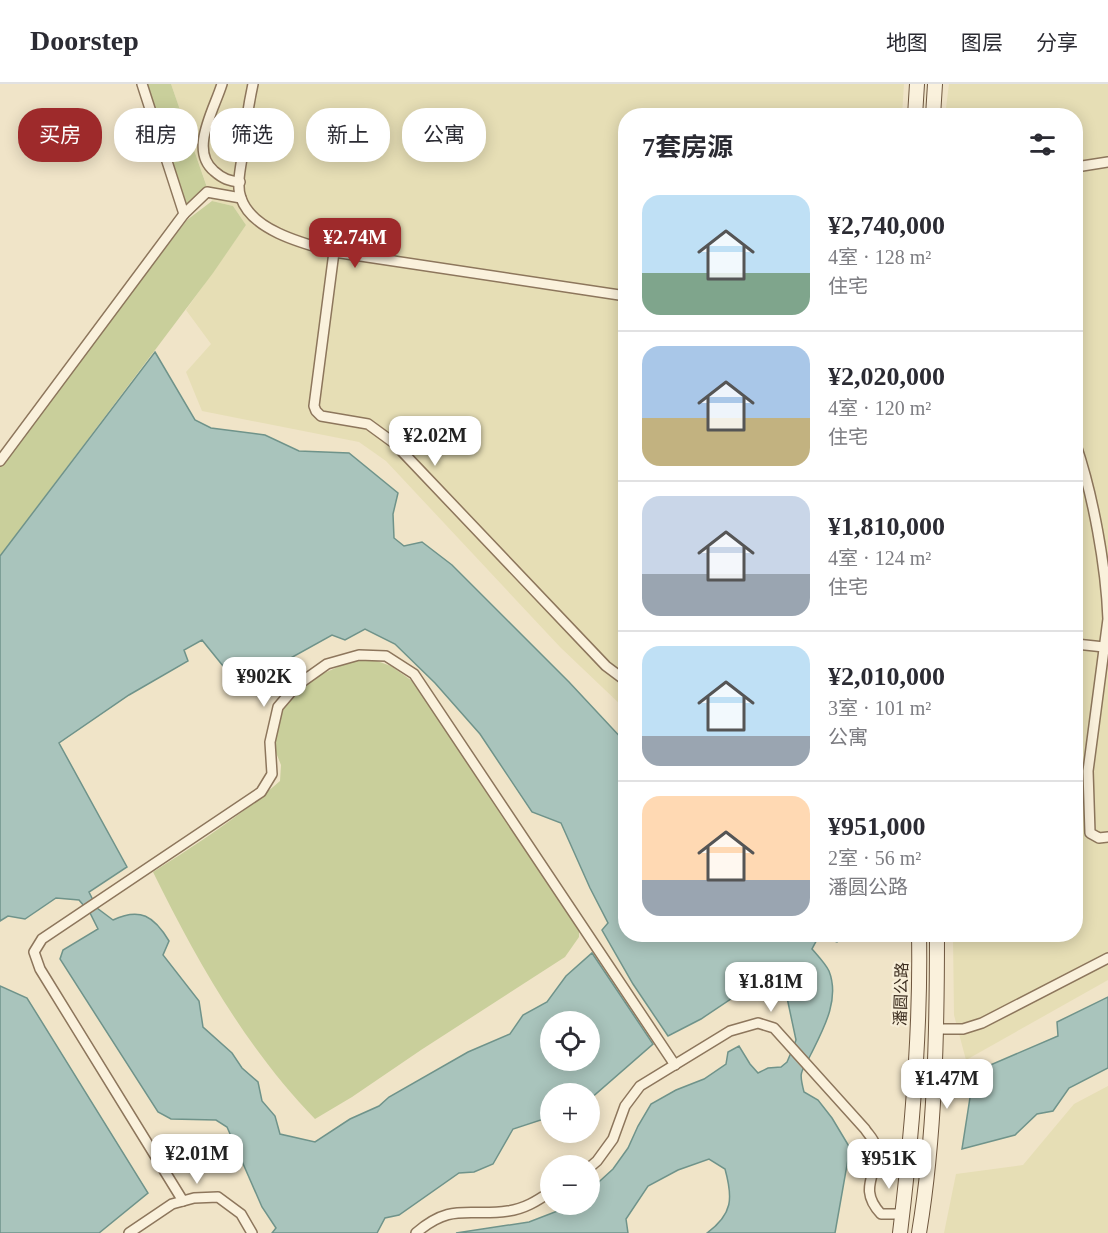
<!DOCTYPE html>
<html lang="zh">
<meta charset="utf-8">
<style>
:root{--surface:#fff;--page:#f7f7f7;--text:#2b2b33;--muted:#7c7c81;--line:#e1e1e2;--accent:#9e2a2b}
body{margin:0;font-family:"Times New Roman","Noto Sans SC",serif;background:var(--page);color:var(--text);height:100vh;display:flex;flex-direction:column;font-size:22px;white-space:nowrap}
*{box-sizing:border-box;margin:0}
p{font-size:20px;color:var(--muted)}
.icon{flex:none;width:33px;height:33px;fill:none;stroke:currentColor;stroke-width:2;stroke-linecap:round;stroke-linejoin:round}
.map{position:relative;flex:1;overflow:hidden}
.sheet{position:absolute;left:618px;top:24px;width:465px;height:834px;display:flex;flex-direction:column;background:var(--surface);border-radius:24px;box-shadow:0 3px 15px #0003}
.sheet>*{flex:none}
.hud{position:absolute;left:18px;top:24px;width:510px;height:54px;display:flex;gap:12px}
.buttons{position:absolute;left:540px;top:927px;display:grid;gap:12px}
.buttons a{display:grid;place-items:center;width:60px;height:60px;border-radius:50%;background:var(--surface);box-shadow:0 3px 15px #0003;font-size:30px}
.price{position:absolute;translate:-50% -51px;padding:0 14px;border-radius:12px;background:#fff;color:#222;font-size:20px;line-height:39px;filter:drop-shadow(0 2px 3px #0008)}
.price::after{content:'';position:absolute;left:50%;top:36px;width:18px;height:14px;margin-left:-9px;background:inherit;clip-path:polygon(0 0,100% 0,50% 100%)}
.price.active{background:var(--accent);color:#fff}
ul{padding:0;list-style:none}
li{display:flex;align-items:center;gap:18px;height:150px;padding:0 24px}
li+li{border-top:2px solid var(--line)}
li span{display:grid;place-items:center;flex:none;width:168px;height:120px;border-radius:18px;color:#555}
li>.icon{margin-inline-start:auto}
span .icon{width:72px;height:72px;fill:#fffc;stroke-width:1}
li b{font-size:26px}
h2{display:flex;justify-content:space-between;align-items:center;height:72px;padding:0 24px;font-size:26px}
.tag{padding:0 21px;border-radius:24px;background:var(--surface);box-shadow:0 3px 15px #0003;font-size:21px;line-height:54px}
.tag.active{background:var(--accent);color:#fff}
header{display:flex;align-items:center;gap:36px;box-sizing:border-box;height:84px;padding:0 30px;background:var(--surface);border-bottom:2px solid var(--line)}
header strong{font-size:28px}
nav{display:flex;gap:33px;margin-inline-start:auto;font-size:21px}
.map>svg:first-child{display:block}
.farmland{fill:#e6deb5}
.green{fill:#c9cf9b}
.water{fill:#a9c4bc;stroke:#6f938a;stroke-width:1.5;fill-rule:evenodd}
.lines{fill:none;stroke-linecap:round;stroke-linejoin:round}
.minor-casing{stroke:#8d765c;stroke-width:12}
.secondary-casing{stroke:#6f573f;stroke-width:16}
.minor{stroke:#faf1dc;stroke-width:9}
.secondary{stroke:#faf1dc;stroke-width:14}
.labels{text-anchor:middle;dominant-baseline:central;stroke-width:4.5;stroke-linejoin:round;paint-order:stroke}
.street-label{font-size:16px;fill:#3d2e20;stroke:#f7eed8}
</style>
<header>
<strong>Doorstep</strong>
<nav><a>地图</a><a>图层</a><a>分享</a></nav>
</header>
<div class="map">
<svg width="1108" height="1149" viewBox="0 0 1108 1149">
<rect width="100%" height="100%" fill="#f0e4c8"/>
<!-- farmland -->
<g class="farmland">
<polygon points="171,0 904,0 902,31 626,32 625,622 623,623 560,563 386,377 359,358 202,327 186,288 211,260 186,226 246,141 233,122 212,117"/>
<polygon points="949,0 1108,0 1108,896 966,976 954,931 953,851 1076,850 1076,32 945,32"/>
<polygon points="1108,1002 1108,1149 944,1149 956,1090 1023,1081 1074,1020"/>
</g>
<!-- green -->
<g class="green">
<polygon points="141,0 171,0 210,112 183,124"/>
<polygon points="212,117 233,122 246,141 213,189 0,472 0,380 187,136"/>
<path d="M363 572 391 582 415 599 579 832V853L565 873 421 966 352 1013 315 1035C246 964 197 877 153 788 197 760 240 732 280 697L281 681 271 656 273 634 315 593Z"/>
</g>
<!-- water -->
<g class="water">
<path d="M155 268 195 336 211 344 265 351 299 367 349 369 398 409 393 430 394 454 404 462 422 458 452 481 569 598 625 658 626 850 846 851 837 858 819 852 812 865C817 871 825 879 829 887 840 915 824 944 811 970 802 989 798 985 804 1008L818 1016 832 1034 850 1064 835 1149H707C733 1130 733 1114 725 1085L709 1075 678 1086 648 1102 626 1135 628 1149H456L529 1138 573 1121 590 1120V1106L613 1085 628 1064 638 1042 651 1020 676 1006 704 995 726 980 728 968 739 962 750 980 758 989 768 984 781 983 787 978 793 964 796 956 786 909 763 904 737 911 701 935 668 952 633 900 602 846 608 839 590 804 561 739 532 728 480 650 435 599 395 560 365 545 345 556 332 551 278 581 276 593 245 609 202 556 184 566 188 577 129 611 59 659 127 783 89 808 97 824 113 836C140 823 154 832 169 857L163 871 199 917 203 943 232 969 242 984 258 998 262 1017 275 1032 280 1050 315 1058 350 1035 379 1022 389 1013 468 968 510 950 523 931 547 918 566 892 592 869 653 960 590 1015V1010H550V1033L513 1045 493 1080 474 1088 459 1089 399 1131 385 1134 377 1149H272L276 1144 262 1123 227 1043 216 1036 171 1035 158 1028 60 875 63 866 98 845 90 829 79 816 56 814 25 835 8 832 0 837V472ZM550 938H590V976H550Z"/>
<polygon points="0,902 27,914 148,1109 99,1149 0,1149"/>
<polygon points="1108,913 1108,984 1069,1004 1053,1027 1037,1030 1015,1051 962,1065 974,988 1058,952 1057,938"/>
</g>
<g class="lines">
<defs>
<g id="minor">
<path d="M222 0C214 26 189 66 214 87 223 95 229 97 240 98"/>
<path d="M253 0C248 23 245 45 243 68 241 82 236 101 241 114 252 147 305 160 334 168L626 212"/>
<polyline points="1076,83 1108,78"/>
<polyline points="184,130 207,108 241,114"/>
<polyline points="334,168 314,322 316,327 321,332 368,340 394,359 606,582 626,597"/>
<path d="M1076 361C1093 411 1106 482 1108 535L1088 687 1090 749 1099 754 1108 753"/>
<polyline points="0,377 184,130 142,0"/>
<polyline points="1076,560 1104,563"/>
<polyline points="935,945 963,945 982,939 1108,874"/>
<path d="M590 1083 597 1077 613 1055 625 1022 640 1002 730 947 758 939 774 944 865 1045C868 1050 874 1055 875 1061 882 1088 855 1102 881 1130H902"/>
<polyline points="183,1117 40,885 34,868 42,855 261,708 272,690 270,658 278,623 296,602 327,580 359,571 386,572 414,590 675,981"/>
<polyline points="129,1149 172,1120 194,1114 218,1113 241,1130 252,1149"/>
<path d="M416 1149C452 1118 468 1133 508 1127 524 1125 537 1117 550 1108"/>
</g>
<g id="secondary">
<polyline points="915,32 917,0"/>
<polyline points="933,32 935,0"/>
<path d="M900 1149C912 1050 921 950 919 850"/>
<path d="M919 1149C935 1053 937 948 937 850"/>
</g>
</defs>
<!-- minor casing -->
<use href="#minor" class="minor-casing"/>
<!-- secondary casing -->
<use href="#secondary" class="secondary-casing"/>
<!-- minor -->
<use href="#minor" class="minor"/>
<!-- secondary -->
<use href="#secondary" class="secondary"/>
</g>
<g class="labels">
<!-- street labels -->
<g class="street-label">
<text transform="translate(901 910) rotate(-88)">潘圆公路</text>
</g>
</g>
</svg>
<div class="buttons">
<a><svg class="icon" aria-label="locate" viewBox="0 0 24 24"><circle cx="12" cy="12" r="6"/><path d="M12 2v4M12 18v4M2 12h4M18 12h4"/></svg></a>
<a>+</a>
<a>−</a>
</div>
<b class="price active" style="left:355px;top:185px">¥2.74M</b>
<b class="price" style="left:435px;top:383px">¥2.02M</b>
<b class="price" style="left:264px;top:624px">¥902K</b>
<b class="price" style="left:771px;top:929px">¥1.81M</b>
<b class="price" style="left:947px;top:1026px">¥1.47M</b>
<b class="price" style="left:197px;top:1101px">¥2.01M</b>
<b class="price" style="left:889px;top:1106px">¥951K</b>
<div class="hud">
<a class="tag active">买房</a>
<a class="tag">租房</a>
<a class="tag">筛选</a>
<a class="tag">新上</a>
<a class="tag">公寓</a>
</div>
<section class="sheet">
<h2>7套房源<svg class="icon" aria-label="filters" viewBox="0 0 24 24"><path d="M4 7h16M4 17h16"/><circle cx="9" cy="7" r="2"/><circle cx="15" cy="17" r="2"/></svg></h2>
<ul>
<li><span style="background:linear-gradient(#bfe0f5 65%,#7fa58c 0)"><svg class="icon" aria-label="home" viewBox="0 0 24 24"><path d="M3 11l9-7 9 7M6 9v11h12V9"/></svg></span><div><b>¥2,740,000</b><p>4室 · 128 m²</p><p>住宅</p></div></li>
<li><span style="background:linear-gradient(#a9c7e8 60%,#c2b280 0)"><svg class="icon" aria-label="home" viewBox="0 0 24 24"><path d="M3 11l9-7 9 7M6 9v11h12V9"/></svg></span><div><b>¥2,020,000</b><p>4室 · 120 m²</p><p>住宅</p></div></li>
<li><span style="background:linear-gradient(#c9d6e8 65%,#9aa5b1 0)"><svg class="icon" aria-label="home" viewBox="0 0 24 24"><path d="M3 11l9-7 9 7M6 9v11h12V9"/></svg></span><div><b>¥1,810,000</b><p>4室 · 124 m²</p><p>住宅</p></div></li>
<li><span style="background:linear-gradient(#bfe0f5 75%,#9aa5b1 0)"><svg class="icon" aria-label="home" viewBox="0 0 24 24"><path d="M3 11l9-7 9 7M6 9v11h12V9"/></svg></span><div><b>¥2,010,000</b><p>3室 · 101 m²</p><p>公寓</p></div></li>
<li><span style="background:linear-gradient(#ffd9b3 70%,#9aa5b1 0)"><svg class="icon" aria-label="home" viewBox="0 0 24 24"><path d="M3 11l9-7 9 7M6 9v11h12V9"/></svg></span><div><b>¥951,000</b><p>2室 · 56 m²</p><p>潘圆公路</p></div></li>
</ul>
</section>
</div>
